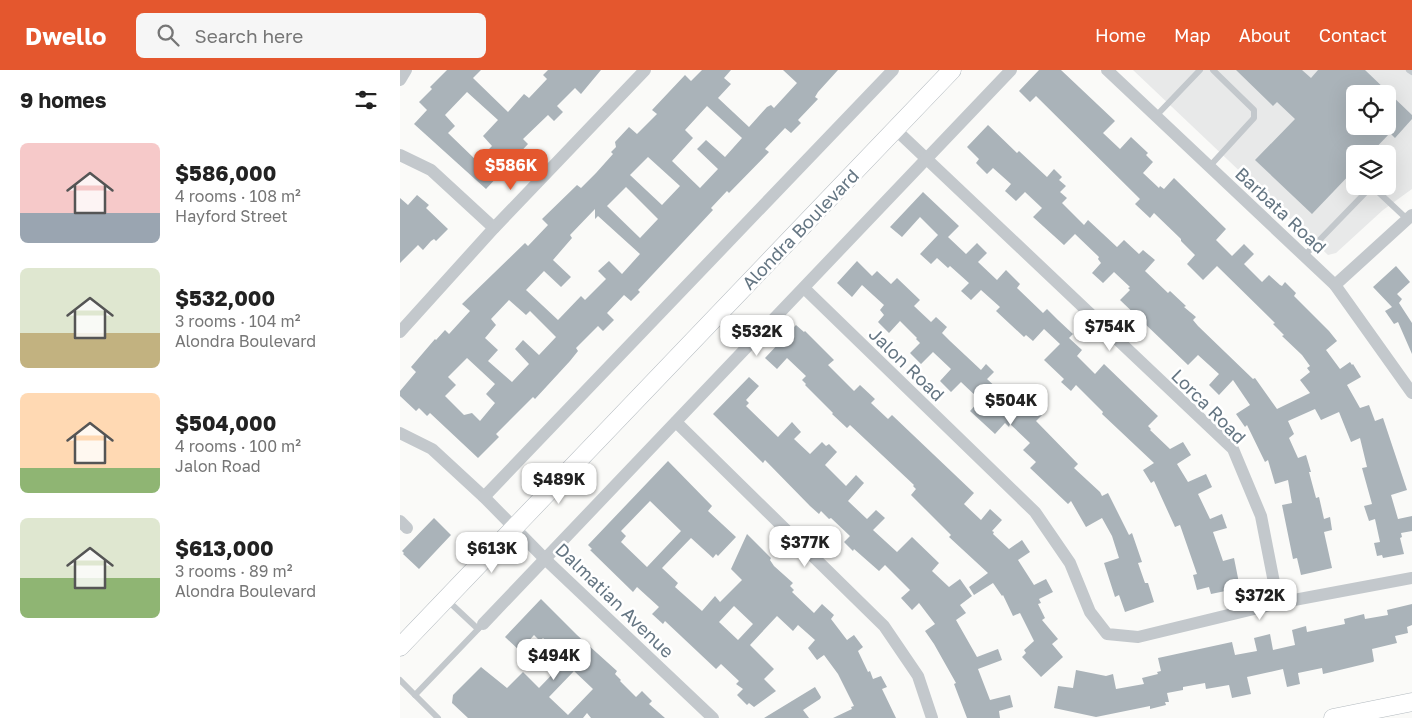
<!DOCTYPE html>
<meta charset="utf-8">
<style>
:root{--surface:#fff;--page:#f6f6f6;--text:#222;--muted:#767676;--accent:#e4572e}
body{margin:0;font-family:"Golos Text",sans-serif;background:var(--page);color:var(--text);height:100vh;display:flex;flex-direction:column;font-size:19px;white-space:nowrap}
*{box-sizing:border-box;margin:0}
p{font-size:16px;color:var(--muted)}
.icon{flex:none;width:28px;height:28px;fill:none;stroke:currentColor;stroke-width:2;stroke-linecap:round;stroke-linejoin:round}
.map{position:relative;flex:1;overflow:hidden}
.details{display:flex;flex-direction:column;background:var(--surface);width:400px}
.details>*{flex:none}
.fabs{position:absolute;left:946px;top:15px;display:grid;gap:10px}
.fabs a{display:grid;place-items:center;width:50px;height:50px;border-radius:8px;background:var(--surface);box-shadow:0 5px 20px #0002;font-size:25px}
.price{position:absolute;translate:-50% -42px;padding:0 11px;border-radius:10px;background:#fff;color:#222;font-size:16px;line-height:32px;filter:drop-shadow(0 1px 2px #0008)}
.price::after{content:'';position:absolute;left:50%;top:30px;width:15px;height:11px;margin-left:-8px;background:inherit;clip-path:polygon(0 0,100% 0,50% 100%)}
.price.selected{background:var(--accent);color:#fff}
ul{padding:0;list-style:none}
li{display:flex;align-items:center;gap:15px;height:125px;padding:0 20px}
li span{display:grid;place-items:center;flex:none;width:140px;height:100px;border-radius:8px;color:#555}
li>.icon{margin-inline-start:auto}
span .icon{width:60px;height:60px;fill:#fffc;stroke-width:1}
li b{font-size:21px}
h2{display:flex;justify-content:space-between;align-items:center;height:60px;padding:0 20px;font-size:21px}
header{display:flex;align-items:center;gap:30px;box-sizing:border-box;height:70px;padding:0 25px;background:var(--accent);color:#fff}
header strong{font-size:24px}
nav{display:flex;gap:28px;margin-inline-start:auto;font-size:18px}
.search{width:350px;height:45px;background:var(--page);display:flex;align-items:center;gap:12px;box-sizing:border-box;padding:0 18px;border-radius:8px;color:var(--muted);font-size:19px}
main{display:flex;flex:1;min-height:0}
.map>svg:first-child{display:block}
.built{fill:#e8e9e9;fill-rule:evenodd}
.building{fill:#aab3b9;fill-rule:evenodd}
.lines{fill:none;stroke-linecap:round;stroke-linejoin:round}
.secondary-casing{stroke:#b3babf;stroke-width:19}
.lane{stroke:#c3c8cc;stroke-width:6}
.street{stroke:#c3c8cc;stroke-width:12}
.secondary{stroke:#fff;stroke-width:18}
.labels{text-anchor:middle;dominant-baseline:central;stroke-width:5;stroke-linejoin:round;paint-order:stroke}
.street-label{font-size:18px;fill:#657683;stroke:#fff}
</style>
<header>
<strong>Dwello</strong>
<div class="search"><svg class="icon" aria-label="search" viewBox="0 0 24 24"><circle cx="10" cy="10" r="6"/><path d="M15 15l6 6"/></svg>Search here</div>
<nav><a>Home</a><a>Map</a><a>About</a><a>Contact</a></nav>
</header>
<main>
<section class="details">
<h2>9 homes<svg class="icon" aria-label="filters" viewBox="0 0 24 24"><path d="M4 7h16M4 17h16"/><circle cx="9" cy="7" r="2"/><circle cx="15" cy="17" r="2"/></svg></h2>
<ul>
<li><span style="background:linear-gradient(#f6c9c9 70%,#9aa5b1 0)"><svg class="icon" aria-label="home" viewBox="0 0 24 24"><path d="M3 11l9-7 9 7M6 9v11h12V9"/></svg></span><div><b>$586,000</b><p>4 rooms · 108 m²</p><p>Hayford Street</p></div></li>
<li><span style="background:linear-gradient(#dfe7d0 65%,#c2b280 0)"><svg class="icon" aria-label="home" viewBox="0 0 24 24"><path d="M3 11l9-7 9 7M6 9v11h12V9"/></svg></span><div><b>$532,000</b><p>3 rooms · 104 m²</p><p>Alondra Boulevard</p></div></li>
<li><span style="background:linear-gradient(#ffd9b3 75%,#8fb573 0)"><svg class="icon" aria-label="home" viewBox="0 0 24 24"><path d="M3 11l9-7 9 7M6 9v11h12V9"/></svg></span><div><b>$504,000</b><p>4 rooms · 100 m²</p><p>Jalon Road</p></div></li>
<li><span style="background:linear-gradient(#dfe7d0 60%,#8fb573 0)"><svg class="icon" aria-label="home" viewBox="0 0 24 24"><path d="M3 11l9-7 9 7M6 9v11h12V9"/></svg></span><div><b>$613,000</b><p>3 rooms · 89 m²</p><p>Alondra Boulevard</p></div></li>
</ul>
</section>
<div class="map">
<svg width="1012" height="648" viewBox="0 0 1012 648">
<rect width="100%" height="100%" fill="#fafaf8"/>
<!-- built -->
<path class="built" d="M733 0H1012V119L983 140 936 183 928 185ZM955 24H988V56H955ZM955 84H988V116H955Z"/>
<!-- building -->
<g class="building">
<path d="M47 0H81L73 8 108 42 124 24 129 28 147 9 143 5 148 0H201L181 24 175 18 157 36 163 42 154 51 148 45 123 69 128 74 86 119 14 54 27 40 19 32 32 19 30 17ZM67 22 98 50 83 66 92 76 77 91 48 63 55 56 45 45Z"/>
<path d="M302 0H331L324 8 331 14 318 28 349 57 367 37 371 35 374 38 397 13 383 0H438L418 22 415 27 418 29 398 50 401 53 391 63 385 58 365 79 369 82 329 123 327 121 311 138 313 140 238 220 240 222 231 231 224 225 207 243 214 250 203 261 198 256 176 278 178 281 170 291 135 329 133 327 96 364 99 367 78 388 30 343 27 346 19 338 16 341 0 326V321L16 302 11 297 35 269 36 270 45 260 49 264 70 241 62 234 125 173 128 176 148 155 142 149 177 115 181 118 196 103 213 84 211 82 216 77 215 72 229 57 237 64 257 44 252 40 285 5 291 11ZM307 36 342 68 325 87 306 70 297 79 318 99 300 118 272 91 293 68 285 60ZM248 87 280 116 262 135 230 105ZM226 117 258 149 240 168 207 136ZM195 139V149L198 146 240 184 222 204 209 191 198 201 206 209 185 230 181 226 158 250 126 220 144 201 161 217 171 207 153 190 172 168 170 165ZM109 230 126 245 130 241 156 267 139 285 123 270 115 279 129 294 112 312 88 291 98 280 85 268 96 255 91 249ZM67 288 95 314 86 324 95 333 80 351 72 343 64 345 45 326 56 315 48 307Z"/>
<polygon points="639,0 661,0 715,51 703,63 720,79 731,67 748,83 746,85 753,92 743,103 759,118 760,116 764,119 774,108 826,159 816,170 832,186 844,174 854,184 844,194 862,212 869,205 880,215 882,216 885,212 896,223 894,226 929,261 937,271 926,280 940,299 950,292 952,295 953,294 961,307 947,315 960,338 969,335 975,351 983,348 1007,420 991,425 998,449 1012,446 1012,461 1001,463 1002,467 1000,468 1004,484 983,488 982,485 977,486 974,473 980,472 975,449 969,451 964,436 972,434 962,398 967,397 960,368 951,372 939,342 921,350 915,339 888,351 894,364 889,368 898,388 906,385 911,402 909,402 916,428 919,427 924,449 930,447 932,460 924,462 932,498 901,505 897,488 893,489 882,435 892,433 888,410 875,414 868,390 865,392 847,355 845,357 836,344 850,335 833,310 819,325 809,315 819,304 798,285 788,295 720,230 730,220 728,218 730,217 714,202 703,213 692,203 701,193 698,189 699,187 675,164 664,175 633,147 642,138 625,122 616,131 605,121 611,114 593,98 587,104 576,93 579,89 567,77 588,55 617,83 619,81 647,107 654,99 662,107 659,110 666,116 660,122 667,128 662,133 684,155 688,150 717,177 724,170 739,184 743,180 755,190 745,201 768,223 770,221 786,236 784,237 796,247 793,250 798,256 853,309 855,308 877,339 910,323 900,310 910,302 907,298 910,296 902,285 882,266 884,265 873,254 875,253 817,196 803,210 787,194 795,185 781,171 781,169 754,143 750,148 735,134 740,129 636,26 630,32 619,21"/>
<path d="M836 0H902L911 8 918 0H965L1012 45V49L995 68 990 63 970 84H955V99L912 144 855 90 895 49 877 32 873 36ZM955 24H988V56H955Z"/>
<polygon points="523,122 559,156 548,167 566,184 577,173 587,183 578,192 597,210 606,200 620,214 617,218 643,243 647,239 658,250 673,264 669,268 682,280 677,286 695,304 704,294 758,346 748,356 751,359 750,360 770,379 783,372 791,385 777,394 788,412 806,404 812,417 798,424 810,449 822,444 827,458 813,462 823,491 834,488 840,518 811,524 809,517 797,520 793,505 797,504 780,455 775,457 754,411 751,413 743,400 754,393 702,344 703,342 676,315 671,321 661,312 664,309 644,290 660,274 644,259 633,271 626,265 624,267 596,241 600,237 581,220 571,230 561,221 569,213 550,196 548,198 537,188 531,194 520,184 538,165 520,147 502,167 490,157"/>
<polygon points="17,125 29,135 26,138 48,159 36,171 34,169 31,171 23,180 18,175 0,193 0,128 8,135"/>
<polygon points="457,191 472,206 477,201 491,214 497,208 520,230 514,236 531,252 536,247 547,257 542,263 550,271 581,300 586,294 594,302 587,309 612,332 619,324 642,345 636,351 678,394 674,398 700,422 702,426 708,423 729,465 732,463 742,492 738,493 745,513 748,513 754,532 725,542 719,525 715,527 704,493 719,488 712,466 702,448 686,457 671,431 668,434 630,398 636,392 623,380 630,373 610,354 609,357 605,353 595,364 570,341 580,330 561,312 551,322 540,311 551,299 533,282 521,294 510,283 520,273 516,269 517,268 500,251 489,263 478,252 484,245 480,240 484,235 462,215 452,227 437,213"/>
<polygon points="996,196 1010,212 997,224 1002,229 999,233 1012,253 1012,284 998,252 994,254 985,241 992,237 973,217"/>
<polygon points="396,255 404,262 405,261 434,290 428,295 454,321 460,315 475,329 471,333 488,349 492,345 574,423 564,434 581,450 590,439 602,450 592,461 594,462 593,464 609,479 622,470 630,482 618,490 634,515 646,509 653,522 639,529 641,533 638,534 645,548 642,550 658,569 652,574 663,587 641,607 622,587 626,583 624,580 634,571 620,543 613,546 603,525 602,526 593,513 574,525 569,517 588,503 549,467 551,465 511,425 516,419 513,416 514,415 450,355 447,358 432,344 433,343 405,315 406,314 402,310 406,306 387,288 377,299 365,288"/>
<polygon points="349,307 359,316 346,330 349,333 346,336 378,367 392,352 401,362 394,369 410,384 422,372 426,376 429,374 437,382 425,395 446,416 456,405 464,413 448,431 467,449 476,440 485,448 473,460 497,482 512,467 539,493 532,501 549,517 560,509 572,526 560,535 566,543 556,550 577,587 598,579 602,590 578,599 590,630 610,625 613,637 599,641 600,648 567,648 554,614 556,613 534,574 525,561 535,554 519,533 512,540 501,528 510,520 485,495 479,501 454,479 453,481 444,472 450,466 431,448 429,449 421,441 419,444 410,436 365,390 363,393 313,344"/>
<path d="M268 391 312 436 308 441 336 467 318 486 316 484 313 488 291 468 262 498 278 513 275 517 302 541 315 526 320 532 342 510 331 499 347 464 371 488 370 490 374 496 393 513 390 516 394 520 392 522 414 543 422 534 434 545 431 549 447 570 454 565 463 577 458 581 468 602 470 601 473 609 481 606 487 617 482 619 496 648H433L452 639 451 637 454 636 438 604 424 585 417 590 408 578 415 570 398 555 393 561 377 546 350 575 374 599 364 609 376 621 354 637 349 633 347 635 337 625 343 619 336 614 339 611 321 594 316 599 265 551 263 554 252 544 259 537 237 517 233 522 190 480 192 479 188 475ZM250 431 281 461 247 497 221 472 226 466 221 461ZM334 536 353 554 338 570 319 552Z"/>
<polygon points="34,448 51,465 19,499 3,484 4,483 2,481"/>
<path d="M141 529 177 565 217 601 215 604 221 610 220 611 236 627 242 621 252 631 249 634 265 648H191L187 643 183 648H68L52 633 53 625 81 597 107 618 123 602 139 618 166 590 143 568 140 571 134 565 120 581 105 567ZM174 601 193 619 168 645 149 627Z"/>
<polygon points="1012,534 1012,555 1007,557 1008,563 995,566 997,573 972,579 974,591 973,592 923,604 922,598 898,603 900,614 887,617 883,599 847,607 851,624 832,628 829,615 806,619 805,613 783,617 783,620 767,623 769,632 765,632 766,635 750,639 750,636 696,647 654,638 658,616 673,618 676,600 706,606 713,604 716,619 744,614 742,608 758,604 757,602 761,601 758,588 832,572 835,585 857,581 854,568 870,564 873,580 895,575 892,560 906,556 907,562 945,554 944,549 964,544 965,549 988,545 987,540"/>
<polygon points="415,617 421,627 420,629 403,640 409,648 364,648"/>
</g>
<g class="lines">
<defs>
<g id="secondary">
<polyline points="0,577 552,0"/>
<polyline points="933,648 1012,632"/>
</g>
</defs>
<!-- secondary casing -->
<use href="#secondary" class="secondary-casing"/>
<!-- lane -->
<g class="lane">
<polyline points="1009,0 1012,2"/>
<polyline points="756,46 800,0"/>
<polyline points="809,97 854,48 854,40 813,0"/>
<polyline points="904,186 967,121 975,119 1007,149"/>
<polyline points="46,529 78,559"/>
<polyline points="0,610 38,648"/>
<polyline points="15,625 83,554"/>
</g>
<!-- street -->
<g class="street">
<polyline points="707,0 935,215 1012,323"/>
<polyline points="0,10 6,0"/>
<polyline points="495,59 833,379 861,446 878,533"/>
<polyline points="0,85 31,100 94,158"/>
<polyline points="935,215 1012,145"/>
<polyline points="404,218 635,442 670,493 690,542 707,564 738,567 878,533 1012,508"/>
<polyline points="0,262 94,158 245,0"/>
<polyline points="276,352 484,556 518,606 532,648"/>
<polyline points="0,363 32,379 84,427 145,489 313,648"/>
<polyline points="84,427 493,0"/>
<polyline points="0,451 7,458"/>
<polyline points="83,554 611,0"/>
</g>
<!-- secondary -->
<use href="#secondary" class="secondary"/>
</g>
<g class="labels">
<!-- street labels -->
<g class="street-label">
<text transform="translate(881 140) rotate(43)">Barbata Road</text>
<text transform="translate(400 159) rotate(-46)">Alondra Boulevard</text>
<text transform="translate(507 294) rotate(44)">Jalon Road</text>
<text transform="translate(809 336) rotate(45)">Lorca Road</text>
<text transform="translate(215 530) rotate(44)">Dalmatian Avenue</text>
</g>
</g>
</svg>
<div class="fabs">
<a><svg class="icon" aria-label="locate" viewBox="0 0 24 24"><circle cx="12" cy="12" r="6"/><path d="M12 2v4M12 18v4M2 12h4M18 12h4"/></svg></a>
<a><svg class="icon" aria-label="layers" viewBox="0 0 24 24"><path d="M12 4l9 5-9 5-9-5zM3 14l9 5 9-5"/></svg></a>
</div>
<b class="price selected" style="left:111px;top:121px">$586K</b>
<b class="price" style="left:710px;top:282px">$754K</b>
<b class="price" style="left:357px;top:287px">$532K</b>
<b class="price" style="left:611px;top:356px">$504K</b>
<b class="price" style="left:159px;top:435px">$489K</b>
<b class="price" style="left:405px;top:498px">$377K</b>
<b class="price" style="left:92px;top:504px">$613K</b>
<b class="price" style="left:860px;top:551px">$372K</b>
<b class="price" style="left:154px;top:611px">$494K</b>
</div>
</main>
